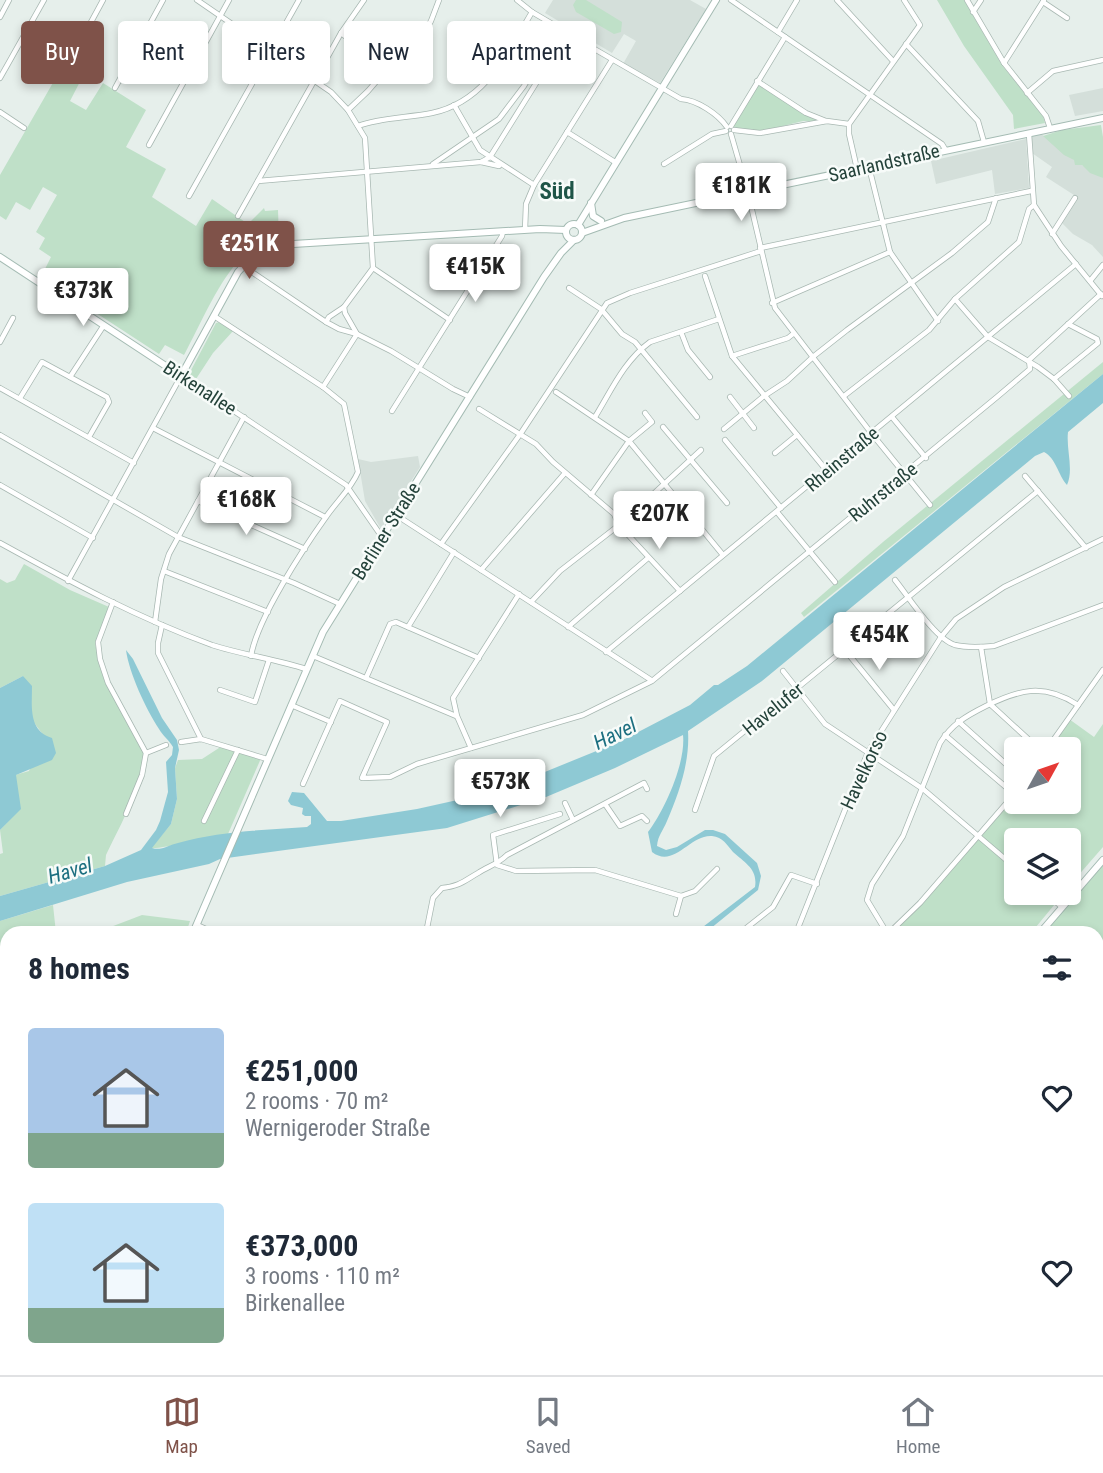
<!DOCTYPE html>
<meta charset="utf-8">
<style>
:root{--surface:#fff;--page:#f2f2f3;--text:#1f2937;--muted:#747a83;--line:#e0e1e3;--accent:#7f5249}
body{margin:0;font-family:"Roboto Condensed",sans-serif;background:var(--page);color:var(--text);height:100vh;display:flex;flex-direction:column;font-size:26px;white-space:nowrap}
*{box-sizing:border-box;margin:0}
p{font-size:23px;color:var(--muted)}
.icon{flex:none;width:38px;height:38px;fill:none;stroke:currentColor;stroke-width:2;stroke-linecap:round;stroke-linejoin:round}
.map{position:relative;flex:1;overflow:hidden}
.panel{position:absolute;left:0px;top:926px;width:1104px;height:450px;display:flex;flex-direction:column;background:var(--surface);border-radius:21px 21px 0 0;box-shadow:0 4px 10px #0003}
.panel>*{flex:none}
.hud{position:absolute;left:21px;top:21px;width:700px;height:63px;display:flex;gap:14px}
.needle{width:46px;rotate:50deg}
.fabs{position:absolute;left:1004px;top:737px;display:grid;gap:14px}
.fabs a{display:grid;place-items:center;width:77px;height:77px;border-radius:7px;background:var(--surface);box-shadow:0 4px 10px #0003;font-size:35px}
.price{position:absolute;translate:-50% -60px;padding:0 16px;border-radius:7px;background:#fff;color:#222;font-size:23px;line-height:46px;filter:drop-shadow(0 2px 4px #0008)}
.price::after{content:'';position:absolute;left:50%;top:42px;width:21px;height:16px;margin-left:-10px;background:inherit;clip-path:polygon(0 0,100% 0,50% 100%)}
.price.selected{background:var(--accent);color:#fff}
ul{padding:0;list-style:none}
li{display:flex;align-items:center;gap:21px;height:175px;padding:0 28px}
li span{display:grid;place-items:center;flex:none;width:196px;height:140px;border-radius:7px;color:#555}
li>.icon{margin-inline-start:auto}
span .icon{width:84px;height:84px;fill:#fffc;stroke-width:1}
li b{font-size:30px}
h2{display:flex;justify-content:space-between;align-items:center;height:84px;padding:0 28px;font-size:30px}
.chip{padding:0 24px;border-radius:7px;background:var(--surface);box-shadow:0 4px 10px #0003;font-size:24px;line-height:63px}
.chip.selected{background:var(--accent);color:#fff}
.tabs{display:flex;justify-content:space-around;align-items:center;height:98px;border-top:2px solid var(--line);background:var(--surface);font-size:19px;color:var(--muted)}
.tabs a{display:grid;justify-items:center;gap:4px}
.tabs .selected{color:var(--accent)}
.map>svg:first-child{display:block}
.built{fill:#d4dfda}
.green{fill:#bfe0c8}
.water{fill:#8ec9d4}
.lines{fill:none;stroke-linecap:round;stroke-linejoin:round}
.street-casing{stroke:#a8b8b2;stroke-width:6}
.secondary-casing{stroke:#a4bbb3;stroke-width:8}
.street{stroke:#fff;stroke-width:4.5}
.secondary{stroke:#fff;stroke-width:6}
.tram{stroke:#5f7d75;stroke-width:2}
.rail{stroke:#5f7d75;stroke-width:2;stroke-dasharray:14 7;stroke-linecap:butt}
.labels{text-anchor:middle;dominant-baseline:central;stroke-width:5;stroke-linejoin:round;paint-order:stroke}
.street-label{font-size:19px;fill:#24423a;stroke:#f7fbf9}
.water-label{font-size:21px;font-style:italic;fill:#1c6f80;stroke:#f7fbf9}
.quarter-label{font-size:23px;font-weight:bold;fill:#1f5548;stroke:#f7fbf9}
</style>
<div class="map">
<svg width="1103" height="1375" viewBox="0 0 1103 1375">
<rect width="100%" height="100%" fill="#e6efeb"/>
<!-- built -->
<g class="built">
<polygon points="553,0 690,0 706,9 660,83 623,64 636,41 624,34 612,53 545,13"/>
<polygon points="1103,88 1103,111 1075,116 1069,95"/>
<polygon points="1040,133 1077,162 1103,178 1103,257 1092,245 1073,234 1059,220 1074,195 1046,177 1052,167 1032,153 1031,137"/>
<polygon points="1026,139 1029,188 995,194 992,170 936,184 931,161"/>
<polygon points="418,456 420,467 381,529 365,501 358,459 371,462"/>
</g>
<!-- green -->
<g class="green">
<polygon points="576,0 586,0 622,22 621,32 614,34 576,12 573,5"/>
<polygon points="937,0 964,0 1002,65 1043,116 1045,123 1014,129 1013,115 964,46"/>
<path d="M66 60 85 72 70 101 86 110 103 83 146 110 126 147 166 169 152 197 196 226 212 199 248 224 264 208 265 211 278 210 279 239C269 241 258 244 249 251 221 273 201 324 184 355L165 345 159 354 41 277 51 257 39 249 45 238 36 232 57 195 43 187 30 210 16 202 6 220 0 216V175Z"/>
<polygon points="758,84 805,115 820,121 803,121 759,132 734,128 732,125"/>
<polygon points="1101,125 1103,137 1103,178 1090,173 1082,165 1075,165 1074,160 1064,155 1043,136 1062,130"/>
<polygon points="220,322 233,331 213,353 196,379 189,374 216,323"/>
<polygon points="1103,362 1103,374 804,617 801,613 883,542"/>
<path d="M24 564 70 590 109 607 95 644 102 672 144 753C147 777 117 832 106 855L105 866 0 896V854L3 853 0 830 20 809 15 775 29 771 44 736 32 720 23 676 0 688V579L7 583 15 580Z"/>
<polygon points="1069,719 1094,737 1103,724 1103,847 1069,886 1069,840 1017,840 1017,892 1064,893 1031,933 889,933 920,903 1017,791 1017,802 1069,802 1069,749 1047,749"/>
<path d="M222 746 262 756 228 834C216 836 157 850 151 848L171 824 177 799 175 768 178 760 202 759Z"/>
<polygon points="1103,864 1103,1054 1097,1063 1097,933 1043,933"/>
<polygon points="53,905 56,933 7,933 7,949 0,952 0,921"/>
<polygon points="142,915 190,921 186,933 95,933"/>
<polygon points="7,965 7,1360 0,1375 0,967"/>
<polygon points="1103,1084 1103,1375 905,1375 909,1368 1097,1368 1097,1092"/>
<polygon points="14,1368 624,1368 624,1369 618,1375 11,1375"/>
<polygon points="634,1368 891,1368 891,1369 887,1375 628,1375"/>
</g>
<!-- water -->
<g class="water">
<path d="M1103 374V403L1068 432C1066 450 1074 469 1067 485 1058 475 1056 458 1044 452L1035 456 762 681 688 731C690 762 679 793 667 821 663 831 658 835 657 846L666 850 677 847 705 830H713L725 834 757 863 761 876 758 890 705 933H695L755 887C758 869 745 863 733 852 727 845 723 837 712 836 690 834 674 869 652 852L648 832C665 810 686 762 683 735L615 768 546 797 447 828 220 859 209 864 127 882 0 921V896L105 866 141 850 156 830 160 821 168 792 166 762 172 755 173 747C169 740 163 736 159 729 146 709 129 673 126 650L133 659 162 718 177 740 179 750 175 768 177 799 171 824 152 848C161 851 169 845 178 843 220 831 264 830 307 827L311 824V816H305L302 814 303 808 291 805 288 801 292 792 304 793 327 821H341L417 809 498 791 621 741 690 705 714 685H718L747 666Z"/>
<path d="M23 676 32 686C32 706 28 731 52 738L56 753 52 760 16 775 21 809 0 830V688Z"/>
</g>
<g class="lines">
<defs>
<g id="street">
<polyline points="197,0 331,92 348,110 365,138 373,268 344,307 345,313 357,334 323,387"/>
<polyline points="517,0 532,12 561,29"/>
<polyline points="731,0 942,144 945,149"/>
<polyline points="837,0 893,61"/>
<polyline points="967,0 1004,63 1046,116 1050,128"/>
<polyline points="1043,2 1067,18"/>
<polyline points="973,12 981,0"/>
<polyline points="0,17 9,0"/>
<polygon points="565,28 565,32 561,33 561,29"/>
<path d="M565 32 681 99C697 100 718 114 727 127"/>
<polyline points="778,32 797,0"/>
<polyline points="341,33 387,69"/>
<polyline points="906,44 978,121 984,142"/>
<polyline points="71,59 103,0"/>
<polyline points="1004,63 1044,0"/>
<polyline points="0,78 44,0"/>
<polyline points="757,81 806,113 826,121"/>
<polyline points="115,88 163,0"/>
<polyline points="1027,93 1053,71 1103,60"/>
<polyline points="454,105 480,150 534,185 526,204 525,230"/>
<polyline points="348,110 368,91 387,69 424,33 431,21 439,0"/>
<polyline points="0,112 24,128"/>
<path d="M358 126C382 117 407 118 432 113 485 102 507 54 532 12"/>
<polyline points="731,126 785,37"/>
<polyline points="734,130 760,133 827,121 849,124"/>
<polyline points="567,132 615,162"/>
<polyline points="731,134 748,193 775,308 872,434 930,505"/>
<polyline points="149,145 229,0"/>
<polyline points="481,162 499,166"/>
<polyline points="433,164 499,119 524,86 544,51 551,50 561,33"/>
<polyline points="664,164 712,134 726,131"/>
<polyline points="869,167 890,252 938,321"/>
<polyline points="857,169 849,134 849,124 920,25 904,0"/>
<polyline points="258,181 481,162 490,157 553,56 551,50"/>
<polyline points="534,185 612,60"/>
<polyline points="189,196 299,0"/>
<polyline points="1034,205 1061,246 1102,296"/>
<polyline points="238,216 341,33 364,0"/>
<polyline points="1052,234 1075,198"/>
<polyline points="760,248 1031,191"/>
<polyline points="243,266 326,322 339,329 357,334 391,351 453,389 470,397"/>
<polyline points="373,268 450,320"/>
<polyline points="705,276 732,356 827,471"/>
<polyline points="1090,281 1103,265"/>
<polyline points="569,288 601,309 622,334 635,342 697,417"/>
<polyline points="955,299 988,337 1038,367 1054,379 1069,396"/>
<polyline points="772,303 890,252"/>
<path d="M214 316 323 387 344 404 358 472C351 489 336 502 326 517 303 549 257 619 251 656"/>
<polyline points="326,322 329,317 344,307"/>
<polyline points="681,332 688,350 710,377"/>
<polyline points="0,342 13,318"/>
<polyline points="732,356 788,338 793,334"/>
<polyline points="70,377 104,325"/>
<polyline points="1054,379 1098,343 1097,339 1068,324"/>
<polyline points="0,388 134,463"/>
<polyline points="556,392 629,441 723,555"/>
<polyline points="844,396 929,330 955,299 1019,242 1029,209 1034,205 1029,134"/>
<polyline points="730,397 754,428"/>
<polyline points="20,398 42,362 107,397 109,402 89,437"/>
<polyline points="479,409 536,444 553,462 614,514 619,525 680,591"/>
<polyline points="392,411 502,236 503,231"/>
<path d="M595 417C611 391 624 361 650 342L719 319"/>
<polyline points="892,417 926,458"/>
<polyline points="663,427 727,503"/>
<polyline points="153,428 325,517"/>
<polyline points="724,429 764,396 787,381 814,356 847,330 952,253 988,222 996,198"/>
<polyline points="0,435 178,537 294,583 340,604"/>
<polyline points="725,440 781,508"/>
<polyline points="775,453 797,435"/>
<polyline points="1025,476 1086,548"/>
<polyline points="0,485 93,538"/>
<polyline points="591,495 629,441 652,422 645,413"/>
<polyline points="198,501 305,549"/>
<polyline points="777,512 835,582"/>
<polyline points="396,515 651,680"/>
<path d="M0 543C69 581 138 618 212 645 243 655 275 659 306 669"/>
<polyline points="441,544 521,433 607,303 630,293 761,251"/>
<polyline points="481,570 565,473"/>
<polyline points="164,571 268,612"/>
<path d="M895 580C908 596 935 639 955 645 967 648 982 647 994 646L1103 605"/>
<polyline points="68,581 181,376 346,485 382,537"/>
<polyline points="113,602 98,642 100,659 108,683 146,753 142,775 126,814"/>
<polyline points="531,602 560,571 623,522 701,450"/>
<polyline points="155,622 161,579 169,554 244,417"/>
<polyline points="162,625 158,643 158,653 201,739"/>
<polyline points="408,627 454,552"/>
<polyline points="568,627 648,558"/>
<polyline points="981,647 990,704 1039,749"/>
<polyline points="845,650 894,710"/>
<polyline points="606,652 1076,264"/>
<polyline points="313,656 456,716"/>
<polyline points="783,671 825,724 923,789 1017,869"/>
<polyline points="366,678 390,624 396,622 479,658"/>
<polyline points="220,690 255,702 269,660"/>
<polyline points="291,705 331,722"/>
<polyline points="958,721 1017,774"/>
<polyline points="945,735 1014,794"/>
<polyline points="181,742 201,739 267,759"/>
<polyline points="471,748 457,716 453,698 519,594"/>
<polyline points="1047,749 1103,670"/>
<polyline points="146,753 166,745"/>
<polyline points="303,784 340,701 387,722 362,778 390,777 417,764 583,715 652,681 997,397 1030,369 1029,360 1101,294"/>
<polyline points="565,803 573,820"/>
<polyline points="605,804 620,826 642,816 647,821"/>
<polyline points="695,810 714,756 1038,491"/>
<polyline points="560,814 493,835 497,865 516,871 595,870 681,896 695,891 717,869"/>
<polyline points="204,821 238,750"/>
<polyline points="1044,892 1062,907"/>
<polyline points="676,914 681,896"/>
<polyline points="197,925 215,933"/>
<path d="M426 933 433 898 442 888C460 886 464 881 478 873 489 866 498 864 507 855L644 783 647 789"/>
<polyline points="740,933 773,907 791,875 817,884"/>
<polyline points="796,933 868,752 941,637 956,619 1004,587 1103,539"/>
<path d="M887 933 867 900 872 884 903 836 940 743C952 724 966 716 986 706 1020 689 1044 683 1078 705"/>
<polyline points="889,933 920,903 1017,791"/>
</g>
<g id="secondary">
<polyline points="591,203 593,216 601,221"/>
<circle cx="574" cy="232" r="8"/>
<polyline points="578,225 716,0"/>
<polyline points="582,233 624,218 1103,118"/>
<path d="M0 257 181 376 238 272C253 254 270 246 293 244L540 229 566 230"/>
<polyline points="193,933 323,632 544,277 561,253 574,240"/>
<polyline points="1040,933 1103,860"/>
<polyline points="5,1375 8,1368"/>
<polyline points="623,1375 629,1368"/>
</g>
</defs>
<!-- street casing -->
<use href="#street" class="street-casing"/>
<!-- secondary casing -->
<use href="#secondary" class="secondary-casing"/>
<!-- street -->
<use href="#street" class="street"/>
<!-- secondary -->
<use href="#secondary" class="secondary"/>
<!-- tram -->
<g class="tram">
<polyline points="1097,1070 1103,1061"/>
<polyline points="894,1375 899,1368"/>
</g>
<!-- rail -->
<g class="rail">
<polyline points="1097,1080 1103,1071"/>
<polyline points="898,1375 903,1368"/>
</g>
</g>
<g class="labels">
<!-- street labels -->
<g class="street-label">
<text transform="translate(884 163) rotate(-13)">Saarlandstraße</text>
<text transform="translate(200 388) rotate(33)">Birkenallee</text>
<text transform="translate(842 459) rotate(-40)">Rheinstraße</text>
<text transform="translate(883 492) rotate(-39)">Ruhrstraße</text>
<text transform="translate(386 531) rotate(-58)">Berliner Straße</text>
<text transform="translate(773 709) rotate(-39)">Havelufer</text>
<text transform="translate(864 770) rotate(-65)">Havelkorso</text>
</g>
<!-- water labels -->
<g class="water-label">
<text transform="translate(615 734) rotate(-26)">Havel</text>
<text transform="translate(70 871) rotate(-16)">Havel</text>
</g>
<!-- quarter labels -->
<g class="quarter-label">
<text x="557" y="191">Süd</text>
</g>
</g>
</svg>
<div class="fabs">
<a><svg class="needle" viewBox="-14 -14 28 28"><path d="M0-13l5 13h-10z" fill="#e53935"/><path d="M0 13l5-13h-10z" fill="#747a83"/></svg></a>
<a><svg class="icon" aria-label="layers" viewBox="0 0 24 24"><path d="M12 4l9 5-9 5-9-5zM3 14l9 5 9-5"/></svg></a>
</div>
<b class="price" style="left:741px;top:223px">€181K</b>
<b class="price selected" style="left:249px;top:281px">€251K</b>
<b class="price" style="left:475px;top:304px">€415K</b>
<b class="price" style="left:83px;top:328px">€373K</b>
<b class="price" style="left:246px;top:537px">€168K</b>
<b class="price" style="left:659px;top:551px">€207K</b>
<b class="price" style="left:879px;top:672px">€454K</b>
<b class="price" style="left:500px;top:819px">€573K</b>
<div class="hud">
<a class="chip selected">Buy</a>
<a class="chip">Rent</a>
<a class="chip">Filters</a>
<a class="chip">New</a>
<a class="chip">Apartment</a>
</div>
<section class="panel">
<h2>8 homes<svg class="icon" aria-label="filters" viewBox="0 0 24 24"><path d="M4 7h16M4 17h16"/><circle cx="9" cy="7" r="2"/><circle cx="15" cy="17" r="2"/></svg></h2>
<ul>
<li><span style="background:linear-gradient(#a9c7e8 75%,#7fa58c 0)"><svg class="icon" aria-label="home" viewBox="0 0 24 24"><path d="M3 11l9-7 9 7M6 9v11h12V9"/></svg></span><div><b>€251,000</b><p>2 rooms · 70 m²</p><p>Wernigeroder Straße</p></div><svg class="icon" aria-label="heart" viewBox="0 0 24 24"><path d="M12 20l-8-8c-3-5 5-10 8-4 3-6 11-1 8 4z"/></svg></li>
<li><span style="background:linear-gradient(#bfe0f5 75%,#7fa58c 0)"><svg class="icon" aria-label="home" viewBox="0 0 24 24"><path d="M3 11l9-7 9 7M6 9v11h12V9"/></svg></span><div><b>€373,000</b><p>3 rooms · 110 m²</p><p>Birkenallee</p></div><svg class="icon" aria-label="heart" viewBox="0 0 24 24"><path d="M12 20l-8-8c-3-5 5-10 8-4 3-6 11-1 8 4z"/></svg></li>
</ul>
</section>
</div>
<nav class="tabs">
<a class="selected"><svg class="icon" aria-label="map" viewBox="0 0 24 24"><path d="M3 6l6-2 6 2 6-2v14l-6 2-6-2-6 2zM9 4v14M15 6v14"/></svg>Map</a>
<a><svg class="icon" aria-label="saved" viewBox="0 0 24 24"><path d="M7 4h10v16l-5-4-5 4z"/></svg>Saved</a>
<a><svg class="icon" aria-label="home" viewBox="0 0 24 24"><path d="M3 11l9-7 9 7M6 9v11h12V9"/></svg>Home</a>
</nav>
